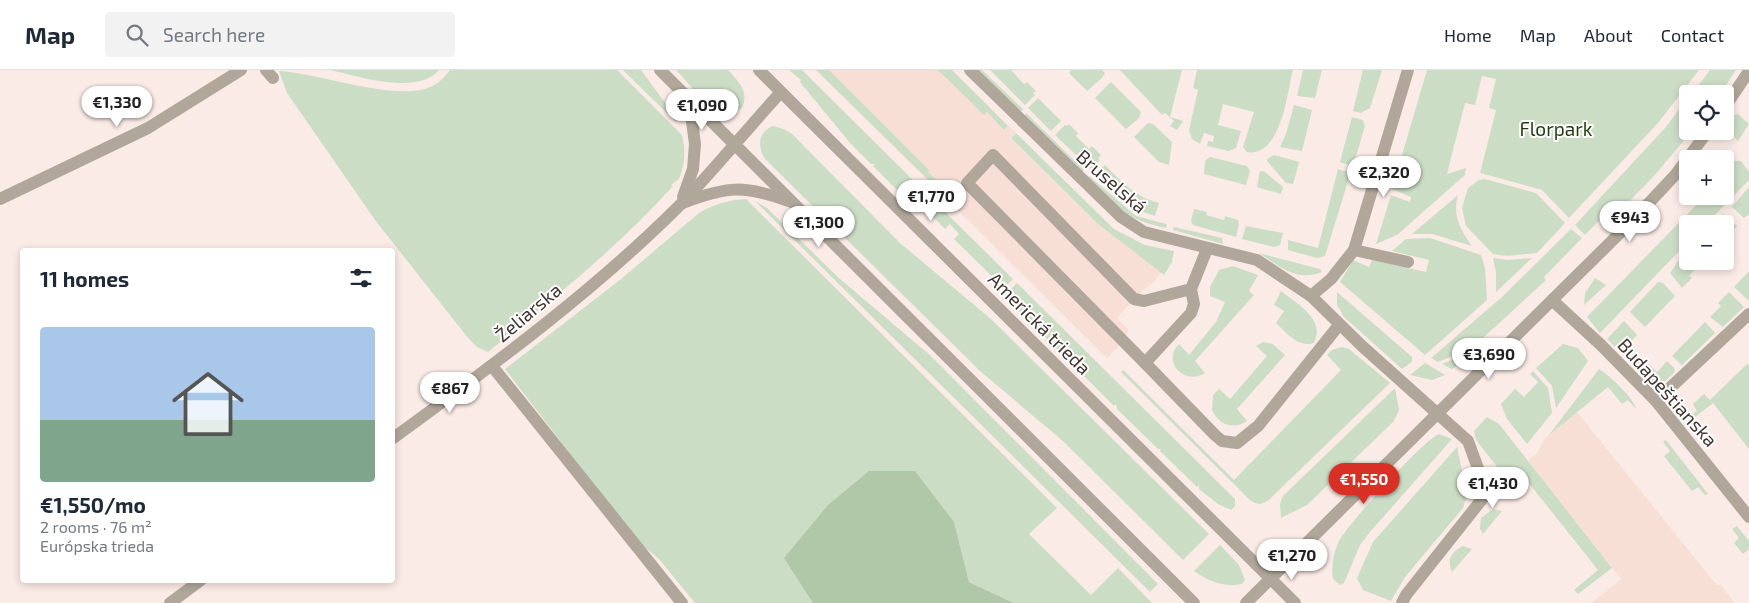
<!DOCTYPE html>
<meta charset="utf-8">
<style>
:root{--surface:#fff;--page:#f2f2f3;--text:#1f2937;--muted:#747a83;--line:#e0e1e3;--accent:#d93025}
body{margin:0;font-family:"Exo 2",sans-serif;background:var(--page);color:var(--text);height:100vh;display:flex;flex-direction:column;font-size:19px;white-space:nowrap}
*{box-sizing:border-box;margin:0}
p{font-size:16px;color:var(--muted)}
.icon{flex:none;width:28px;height:28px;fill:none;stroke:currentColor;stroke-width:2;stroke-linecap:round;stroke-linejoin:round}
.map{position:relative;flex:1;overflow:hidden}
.details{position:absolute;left:20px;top:178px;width:375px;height:335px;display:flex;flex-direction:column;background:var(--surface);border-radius:5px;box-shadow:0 2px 8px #0003}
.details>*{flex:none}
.tools{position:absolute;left:1679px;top:15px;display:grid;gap:10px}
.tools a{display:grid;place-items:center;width:55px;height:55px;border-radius:5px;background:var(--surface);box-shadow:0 2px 8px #0003;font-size:25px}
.price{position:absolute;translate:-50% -42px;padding:0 11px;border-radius:18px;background:#fff;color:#222;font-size:16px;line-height:32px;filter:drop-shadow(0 1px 2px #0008)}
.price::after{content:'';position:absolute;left:50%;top:30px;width:15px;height:11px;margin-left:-8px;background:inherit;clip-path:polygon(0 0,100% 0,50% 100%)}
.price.on{background:var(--accent);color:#fff}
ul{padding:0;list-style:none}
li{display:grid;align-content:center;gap:10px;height:265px;padding:0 20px}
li+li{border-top:1px solid var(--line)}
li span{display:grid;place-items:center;height:155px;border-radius:5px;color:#555}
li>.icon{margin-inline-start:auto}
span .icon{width:90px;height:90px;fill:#fffc;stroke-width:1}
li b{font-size:21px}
h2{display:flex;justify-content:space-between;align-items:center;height:60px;padding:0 20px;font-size:21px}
header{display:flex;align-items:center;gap:30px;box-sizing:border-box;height:70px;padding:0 25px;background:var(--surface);border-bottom:1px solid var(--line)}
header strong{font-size:24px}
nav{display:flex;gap:28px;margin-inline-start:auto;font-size:18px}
.search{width:350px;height:45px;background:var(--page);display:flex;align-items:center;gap:12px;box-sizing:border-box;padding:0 18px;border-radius:5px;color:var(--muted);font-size:19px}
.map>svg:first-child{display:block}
.commercial{fill:#f8dfd6}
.green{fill:#ccddc6}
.forest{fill:#b1c8a8}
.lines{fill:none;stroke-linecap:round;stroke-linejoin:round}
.minor{stroke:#b0a79a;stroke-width:12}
.labels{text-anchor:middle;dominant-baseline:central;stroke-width:4;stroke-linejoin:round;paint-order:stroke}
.park-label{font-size:19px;fill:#1d3b0d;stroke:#fff}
.street-label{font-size:19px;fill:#42332e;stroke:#fff}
</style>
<header>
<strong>Map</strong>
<div class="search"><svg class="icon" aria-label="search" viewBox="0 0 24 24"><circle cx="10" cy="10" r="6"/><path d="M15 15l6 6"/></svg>Search here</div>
<nav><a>Home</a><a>Map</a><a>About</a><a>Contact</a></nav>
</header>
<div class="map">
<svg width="1749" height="533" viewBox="0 0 1749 533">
<rect width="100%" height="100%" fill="#fbebe6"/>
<!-- commercial -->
<g class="commercial">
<polygon points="816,0 952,0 1016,63 1011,69 1098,154 1161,202 1154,212 1142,221 1117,248 1129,260 1117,278 1107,288"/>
<polygon points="1577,342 1711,508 1717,515 1720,514 1735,533 1591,533 1621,509 1528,391 1537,383 1544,369"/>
</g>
<!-- green -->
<g class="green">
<path d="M330 0H439C417 26 358 6 330 0Z"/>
<path d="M450 0H617L682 65C686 81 685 94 679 109L671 115 673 116C617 178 553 229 488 282L477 277 468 268 375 150 287 23 279 1C319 3 396 32 430 17 438 14 445 7 450 0Z"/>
<polygon points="623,0 641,0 677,49 676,52"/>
<path d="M676 0H728C738 11 750 22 742 38 717 54 692 16 676 0Z"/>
<polygon points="789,0 802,0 927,124 914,137 873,96 875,94 871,94 850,73 800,12 801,10"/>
<polygon points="816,0 829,0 929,100 928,102 938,112 935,116"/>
<polygon points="938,0 952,0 1008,56 1004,60 987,42 984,45"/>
<polygon points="977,0 982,0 1023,39 1020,43"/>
<polygon points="990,0 1011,0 1024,14 1027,12 1036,21 1033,23 1035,25 1025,35"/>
<polygon points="1071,0 1102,0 1105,3 1102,8 1087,21 1069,3"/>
<polygon points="1120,0 1182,0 1170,47 1183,51 1177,60 1170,56 1174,51 1165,43 1162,45"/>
<path d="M1197 0H1293C1287 23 1281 88 1247 82L1243 77 1254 42 1223 34 1218 55 1241 61 1236 78 1229 81 1207 76 1208 71 1213 72 1214 66 1204 63 1200 74 1192 69 1189 60 1198 20 1193 18Z"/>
<polygon points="1303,0 1322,0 1315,28 1297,26"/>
<polygon points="1363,0 1382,0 1370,38 1361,43 1353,41"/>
<polygon points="1427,0 1699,0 1658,53 1569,148 1542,120 1480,103 1496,40 1489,38 1496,9 1482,6 1475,35 1465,33 1447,104 1466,98 1465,105 1397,165 1376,174 1391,125 1410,132 1411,127 1392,119"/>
<polygon points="1710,0 1736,0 1720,24 1692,24"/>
<polygon points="1111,12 1141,42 1139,48 1126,59 1095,28"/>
<polygon points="1038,28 1061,51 1051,61 1028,38"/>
<polygon points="1687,29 1688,61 1692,61 1653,107 1608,153 1602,148 1585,165 1575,155 1665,58"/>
<polygon points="1294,35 1312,40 1302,81 1280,77 1286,64"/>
<polygon points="1026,43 1084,100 1081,103 1024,47"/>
<polygon points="1738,44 1749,54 1738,71 1725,58 1733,45"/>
<polygon points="1352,47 1363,50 1365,56 1354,93 1349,95 1340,92"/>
<polygon points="1148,53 1153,54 1172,72 1169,95 1159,92 1134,67"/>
<polygon points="1069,54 1078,63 1076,66 1089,79 1092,76 1101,85 1098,88 1100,90 1091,99 1055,65 1065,55 1067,56"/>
<path d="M773 56 784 59 792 64 900 173 991 249 1209 464 1183 490 1064 372 980 301 765 89C757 76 758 62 773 56Z"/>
<polygon points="1016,63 1114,159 1145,175 1174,181 1172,192 1164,205 1098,154 1011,68"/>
<polygon points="1274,85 1299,92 1293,114 1286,113 1267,91 1267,89"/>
<polygon points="1210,87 1247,96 1250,101 1246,115 1204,104 1205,91"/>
<polygon points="1735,91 1741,91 1749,102 1749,110 1706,154 1688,154 1687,173 1600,263 1587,247 1705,126 1725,126 1725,103"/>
<path d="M1105 95C1121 111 1135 127 1159 133L1155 146C1130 139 1114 122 1096 103Z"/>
<polygon points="1338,99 1347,102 1349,108 1325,186 1317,188 1288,180 1288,170 1318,178"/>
<polygon points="1260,101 1265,102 1283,117 1281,124 1257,117"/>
<path d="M1089 106 1136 146 1167 154 1166 158C1128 150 1113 137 1087 109Z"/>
<polygon points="1485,109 1536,123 1565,153 1537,183 1507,186 1493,184 1466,156 1462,138 1468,118 1479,110"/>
<polygon points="1749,117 1749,144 1744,148 1732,137"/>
<path d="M1458 125C1452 145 1461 161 1472 176L1432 164H1412Z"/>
<polygon points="931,128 1013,209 1004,218 954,169 959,164 950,154 945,159 923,136"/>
<path d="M746 129 1057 438 1029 464 1091 525 1118 498 1152 533H1014L969 512 954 452 811 527 813 533H695L659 489 637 471 505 299 621 209 699 143C714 134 729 130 746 129Z"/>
<polygon points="755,131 767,138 840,209 931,286 1158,514 1150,522"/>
<polygon points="1194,139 1207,142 1206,145 1224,150 1225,146 1238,150 1239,154 1236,167 1193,155 1191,151"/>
<polygon points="1723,144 1737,156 1725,169 1725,154 1713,154"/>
<polygon points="1246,156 1283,163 1280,175 1274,177 1242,169"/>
<polygon points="1174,157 1222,168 1223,174 1173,160"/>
<polygon points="1571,159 1582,168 1544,207 1546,210 1472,278 1438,292 1431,288 1502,227"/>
<polygon points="1430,168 1481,185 1485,198 1487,230 1425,285 1340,212 1353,190 1369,197 1372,190 1426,202 1429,190 1392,181 1406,169"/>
<path d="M1259 183 1320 199 1322 202C1296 212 1279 196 1259 183Z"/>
<polygon points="1684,183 1687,185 1688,191 1694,191 1698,196 1689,206 1692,208 1682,218 1670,203"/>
<polygon points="1493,188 1507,190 1532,188 1496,222 1496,202"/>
<path d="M1233 196 1258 205 1249 221 1254 225 1195 291 1205 303C1185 316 1161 292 1179 274L1189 285 1216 252 1225 232 1210 226V217L1219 200Z"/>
<polygon points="1749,201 1749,231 1734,217"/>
<polygon points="1595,208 1606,215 1584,235 1585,223"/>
<polygon points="1658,212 1663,213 1675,226 1645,257 1630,242"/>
<polygon points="1017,213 1235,429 1235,436 1231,440 1218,434 1199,419 1199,415 1197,417 1160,381 1161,379 1158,379 1117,339 1116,334 1114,336 1040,262 1041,260 1035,257 1004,226"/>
<path d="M1281 221C1297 234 1326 249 1314 273 1298 278 1287 263 1276 253L1284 241 1274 235Z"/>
<polygon points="1337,222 1412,287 1412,292 1402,299 1344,247 1337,235"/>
<polygon points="1729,222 1744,237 1723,257 1710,247 1721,236 1718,233"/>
<polygon points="1624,251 1637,265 1628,275 1657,302 1667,291 1675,299 1674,303 1664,312 1654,312 1649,309 1607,269"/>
<polygon points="1705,252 1715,263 1682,295 1672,286"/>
<path d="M1263 272 1273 274 1285 285 1237 339 1247 351C1233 360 1219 355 1212 340L1213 325 1219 319 1230 329 1267 286 1256 276Z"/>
<polygon points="1563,274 1578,278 1588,291 1556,338 1552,316 1536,298"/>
<path d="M1342 277 1349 279 1390 313 1277 422C1269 430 1261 439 1250 430L1121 302 1123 300 1234 410 1341 300 1327 285 1332 280Z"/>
<polygon points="1475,281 1452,299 1442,294"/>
<polygon points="1425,293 1445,305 1432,310 1410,305"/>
<polygon points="1747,294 1749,296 1749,379 1713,333 1690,351 1687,348 1697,341 1693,334 1704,324 1710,330"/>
<path d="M1599 299C1608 304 1635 329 1636 339L1628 330 1622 334 1608 317 1549 365Z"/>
<polygon points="1533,301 1548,318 1552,343 1527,374 1507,349 1501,334 1515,319 1524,327 1538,312 1530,304"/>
<polygon points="1395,318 1399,340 1394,351 1307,435 1281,448 1280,434 1283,426"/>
<polygon points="1487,347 1499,354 1612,498 1578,524 1574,520 1598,500 1524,407 1509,412 1476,370 1474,361"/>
<path d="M1439 364 1452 369 1370 462 1360 475 1344 513 1340 515 1333 509C1331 495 1333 484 1339 471 1350 452 1421 372 1439 364Z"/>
<polygon points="1666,370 1708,424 1705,425 1698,417 1692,421 1664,386 1670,381 1663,372"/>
<polygon points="1457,377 1467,425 1463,438 1405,507 1391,531 1363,520 1357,508 1373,472"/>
<polygon points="1493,439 1502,441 1483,464 1480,459 1481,448"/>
<polygon points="1737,456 1749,471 1749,479 1743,484 1734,473 1739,468 1732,459"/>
<path d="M1220 475 1239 495 1245 510 1242 514C1224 518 1208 511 1194 501Z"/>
<path d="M1463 476 1472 479 1452 502C1446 490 1452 481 1463 476Z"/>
</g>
<!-- forest -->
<polygon class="forest" points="869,401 915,401 954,452 969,512 1014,533 813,533 784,488 828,435"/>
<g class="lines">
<!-- minor -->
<g class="minor">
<polyline points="266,0 273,8"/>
<polyline points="660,0 1194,533"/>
<polyline points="759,0 1295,533"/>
<polyline points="970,0 1121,147 1144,162 1257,190 1311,226 1362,276 1468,371 1487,423 1406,525 1402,533"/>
<polyline points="1725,37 1749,1"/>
<polyline points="683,127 693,99 695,74 689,29"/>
<polyline points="0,129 148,58 241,0"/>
<path d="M683 133C727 116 744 115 789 131"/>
<polyline points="1354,180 1408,192"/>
<polyline points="1191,219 1194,234 1191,243 1145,293 967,113 993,85 1134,229 1144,231 1191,219 1207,179"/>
<polyline points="1311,226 1331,209 1354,180 1408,0"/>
<polyline points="1552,230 1601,275 1656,331 1749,447"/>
<polyline points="1145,293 1215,365 1222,371 1237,373 1258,356 1339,255"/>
<polyline points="492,296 682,533"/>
<polyline points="1656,331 1749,244"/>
<path d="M392 369C492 296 593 222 680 135 715 99 747 59 781 22"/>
<polyline points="170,533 201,510"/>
<polyline points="1246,533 1633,150 1676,104 1708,61"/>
</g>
</g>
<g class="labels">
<!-- park labels -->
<g class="park-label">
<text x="1556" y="58">Florpark</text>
</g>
<!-- street labels -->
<g class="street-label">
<text transform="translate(1112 111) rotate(41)">Bruselská</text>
<text transform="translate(528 242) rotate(-40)">Želiarska</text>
<text transform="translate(1040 253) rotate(45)">Americká trieda</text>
<text transform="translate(1668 322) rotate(48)">Budapeštianska</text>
</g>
</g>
</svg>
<div class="tools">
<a><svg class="icon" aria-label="locate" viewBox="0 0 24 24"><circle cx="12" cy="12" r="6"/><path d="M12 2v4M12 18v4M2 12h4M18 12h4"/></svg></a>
<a>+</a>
<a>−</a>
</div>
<b class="price" style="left:117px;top:58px">€1,330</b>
<b class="price" style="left:702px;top:61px">€1,090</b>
<b class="price" style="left:1384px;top:128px">€2,320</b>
<b class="price" style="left:931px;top:152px">€1,770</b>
<b class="price" style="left:1630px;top:173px">€943</b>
<b class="price" style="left:819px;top:178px">€1,300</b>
<b class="price" style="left:1489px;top:310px">€3,690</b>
<b class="price" style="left:450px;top:344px">€867</b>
<b class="price on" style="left:1364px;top:435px">€1,550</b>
<b class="price" style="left:1493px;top:439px">€1,430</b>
<b class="price" style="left:1292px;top:511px">€1,270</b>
<section class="details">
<h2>11 homes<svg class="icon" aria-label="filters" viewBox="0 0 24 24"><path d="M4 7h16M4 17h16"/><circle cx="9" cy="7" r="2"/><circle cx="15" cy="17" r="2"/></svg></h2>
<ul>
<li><span style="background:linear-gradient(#a9c7e8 60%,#7fa58c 0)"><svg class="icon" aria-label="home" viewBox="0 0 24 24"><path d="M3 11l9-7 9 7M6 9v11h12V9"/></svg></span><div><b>€1,550/mo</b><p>2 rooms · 76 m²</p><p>Európska trieda</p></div></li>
</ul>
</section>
</div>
